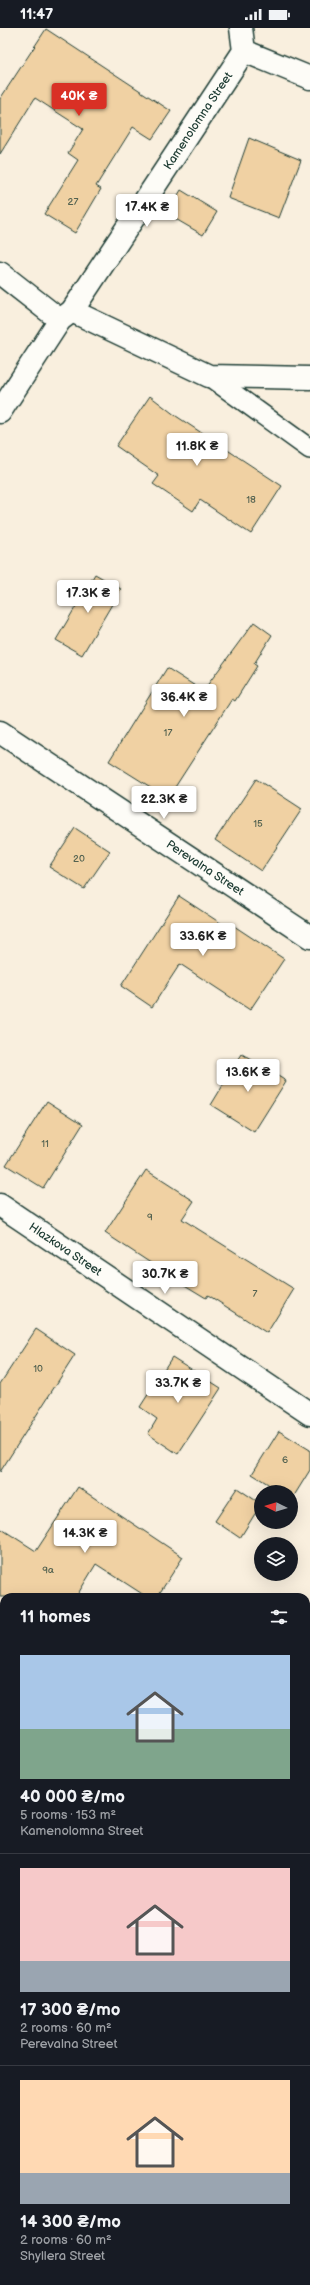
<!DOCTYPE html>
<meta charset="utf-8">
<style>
:root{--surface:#171b24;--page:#242831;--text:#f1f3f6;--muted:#9ea1a6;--line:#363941;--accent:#d93025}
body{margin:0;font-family:"Balsamiq Sans",sans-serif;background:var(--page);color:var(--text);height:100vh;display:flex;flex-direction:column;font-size:15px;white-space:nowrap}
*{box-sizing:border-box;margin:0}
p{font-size:13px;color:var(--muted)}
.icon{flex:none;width:22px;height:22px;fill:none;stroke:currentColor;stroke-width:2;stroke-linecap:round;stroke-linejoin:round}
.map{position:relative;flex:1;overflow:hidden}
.panel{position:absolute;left:0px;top:1565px;width:310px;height:692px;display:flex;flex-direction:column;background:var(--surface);border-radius:12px 12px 0 0;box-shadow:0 4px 16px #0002}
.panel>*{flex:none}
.needle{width:26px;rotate:275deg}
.fabs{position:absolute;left:254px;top:1457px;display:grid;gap:8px}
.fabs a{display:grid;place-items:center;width:44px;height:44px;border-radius:50%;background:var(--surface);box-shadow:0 4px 16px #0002;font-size:20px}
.price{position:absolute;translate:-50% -34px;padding:0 9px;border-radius:4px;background:#fff;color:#222;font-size:13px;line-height:26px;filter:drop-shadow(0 1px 2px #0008)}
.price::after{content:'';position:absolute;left:50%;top:24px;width:12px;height:9px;margin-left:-6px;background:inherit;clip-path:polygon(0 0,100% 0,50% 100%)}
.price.active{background:var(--accent);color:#fff}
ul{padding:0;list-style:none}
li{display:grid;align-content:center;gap:8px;height:212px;padding:0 20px}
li+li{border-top:1px solid var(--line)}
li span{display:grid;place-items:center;height:124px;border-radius:0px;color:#555}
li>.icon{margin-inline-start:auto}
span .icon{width:72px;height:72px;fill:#fffc;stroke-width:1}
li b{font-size:17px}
h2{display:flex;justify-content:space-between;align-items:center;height:48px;padding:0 20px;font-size:17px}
.status{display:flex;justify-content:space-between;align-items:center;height:28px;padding:0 20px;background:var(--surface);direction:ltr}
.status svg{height:11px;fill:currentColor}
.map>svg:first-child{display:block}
.building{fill:#f0d1a3;stroke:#1f3d34}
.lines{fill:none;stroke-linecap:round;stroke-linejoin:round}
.lane-casing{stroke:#1f3d34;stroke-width:22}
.street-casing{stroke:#1f3d34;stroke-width:25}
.lane{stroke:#fdfcf7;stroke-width:19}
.street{stroke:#fdfcf7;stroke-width:22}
.labels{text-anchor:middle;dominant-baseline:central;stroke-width:3.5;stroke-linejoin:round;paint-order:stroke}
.number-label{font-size:10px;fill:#536250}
.street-label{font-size:12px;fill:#1f3d34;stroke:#fdfcf7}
</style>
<div class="status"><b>11:47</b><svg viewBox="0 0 49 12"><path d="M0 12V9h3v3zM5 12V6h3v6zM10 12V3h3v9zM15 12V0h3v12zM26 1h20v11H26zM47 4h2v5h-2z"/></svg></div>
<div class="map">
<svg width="310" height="2257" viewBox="0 0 310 2257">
<rect width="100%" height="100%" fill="#f9efde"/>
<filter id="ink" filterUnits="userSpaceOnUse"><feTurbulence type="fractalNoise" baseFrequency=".025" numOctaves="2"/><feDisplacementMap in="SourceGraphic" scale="8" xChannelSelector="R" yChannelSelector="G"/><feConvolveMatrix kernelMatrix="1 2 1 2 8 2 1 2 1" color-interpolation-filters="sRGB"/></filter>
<g filter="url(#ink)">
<!-- building -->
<g class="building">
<polygon points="46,1 171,83 152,111 133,99 96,158 101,161 75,205 44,186 78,132 68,125 83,101 35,70 0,126 0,71"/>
<polygon points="249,110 301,132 279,190 228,170"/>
<polygon points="181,162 217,184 203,207 167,186"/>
<polygon points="150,368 176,388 282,458 251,506 200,472 193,483 153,456 159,448 116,418"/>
<polygon points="95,546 121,561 82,627 56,612"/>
<polygon points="254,594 272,607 254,636 257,638 235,673 232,671 168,770 109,733 167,640 203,663"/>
<polygon points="256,751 302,781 261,843 215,812"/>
<polygon points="75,800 110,823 84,861 49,839"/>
<polygon points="179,868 228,900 231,896 284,931 250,982 180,936 152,979 121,958"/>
<polygon points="242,1026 286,1053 254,1104 211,1077"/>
<polygon points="47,1073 83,1096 43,1160 6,1137"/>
<polygon points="146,1142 194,1173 182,1191 294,1261 267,1305 208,1267 206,1270 178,1253 105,1205"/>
<polygon points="36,1301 75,1327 0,1444 0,1356"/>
<polygon points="172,1329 221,1360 178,1426 148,1406 157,1391 140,1379"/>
<polygon points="279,1403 310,1422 310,1442 292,1471 291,1464 281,1464 252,1446"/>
<polygon points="78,1459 183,1529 157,1569 147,1569 96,1536 76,1569 0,1569 0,1500 36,1523"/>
<polygon points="237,1460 261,1476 240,1510 215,1493"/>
</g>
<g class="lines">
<defs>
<polyline id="lane" points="209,348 310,421"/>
<g id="street">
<polyline points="244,23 310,50"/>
<polyline points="0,245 60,292"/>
<polyline points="72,283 209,348 310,350"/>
<path id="s1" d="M0 384 60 292 72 283 244 23 241 0"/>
<path id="s2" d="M0 704 310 909"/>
<path id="s3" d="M0 1177 310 1386"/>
<polyline points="0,1658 4,1660"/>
<polyline points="306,1867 310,1869"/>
<polyline points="306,2038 310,2033"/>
<polyline points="306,2109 310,2104"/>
<polyline points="0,2128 4,2130"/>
<polyline points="162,2257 167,2253"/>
</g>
</defs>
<!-- lane casing -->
<use href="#lane" class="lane-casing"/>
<!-- street casing -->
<use href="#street" class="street-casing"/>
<!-- lane -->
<use href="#lane" class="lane"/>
<!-- street -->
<use href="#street" class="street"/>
</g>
</g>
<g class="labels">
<!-- number labels -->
<g class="number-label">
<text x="73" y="174">27</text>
<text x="251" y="472">18</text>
<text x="168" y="705">17</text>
<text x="258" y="796">15</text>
<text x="79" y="831">20</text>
<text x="45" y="1116">11</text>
<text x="150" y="1189">9</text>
<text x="255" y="1266">7</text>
<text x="38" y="1341">10</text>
<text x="285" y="1432">6</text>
<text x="48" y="1542">9а</text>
</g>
<!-- street labels -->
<g class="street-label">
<text stroke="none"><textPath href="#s1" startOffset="353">Kamenolomna Street</textPath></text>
<text stroke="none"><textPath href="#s2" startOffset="246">Perevalna Street</textPath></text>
<text stroke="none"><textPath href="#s3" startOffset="79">Hlazkova Street</textPath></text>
</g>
</g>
</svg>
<div class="fabs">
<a><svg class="needle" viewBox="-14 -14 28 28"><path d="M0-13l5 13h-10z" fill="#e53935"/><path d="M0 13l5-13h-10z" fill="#9ea1a6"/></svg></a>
<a><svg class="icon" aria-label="layers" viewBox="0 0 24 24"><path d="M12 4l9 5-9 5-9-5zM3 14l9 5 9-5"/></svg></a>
</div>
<b class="price active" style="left:79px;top:89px">40K ₴</b>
<b class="price" style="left:147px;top:200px">17.4K ₴</b>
<b class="price" style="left:197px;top:439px">11.8K ₴</b>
<b class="price" style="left:88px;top:586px">17.3K ₴</b>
<b class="price" style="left:184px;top:690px">36.4K ₴</b>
<b class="price" style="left:164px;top:792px">22.3K ₴</b>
<b class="price" style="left:203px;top:929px">33.6K ₴</b>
<b class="price" style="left:248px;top:1065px">13.6K ₴</b>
<b class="price" style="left:165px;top:1267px">30.7K ₴</b>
<b class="price" style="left:178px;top:1376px">33.7K ₴</b>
<b class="price" style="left:85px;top:1526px">14.3K ₴</b>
<section class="panel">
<h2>11 homes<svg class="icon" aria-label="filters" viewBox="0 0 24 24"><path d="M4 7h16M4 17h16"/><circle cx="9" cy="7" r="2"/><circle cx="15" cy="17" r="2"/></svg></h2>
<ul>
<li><span style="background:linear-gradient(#a9c7e8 60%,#7fa58c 0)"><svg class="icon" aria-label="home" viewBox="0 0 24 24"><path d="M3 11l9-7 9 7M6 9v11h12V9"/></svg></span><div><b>40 000 ₴/mo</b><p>5 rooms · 153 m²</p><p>Kamenolomna Street</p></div></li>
<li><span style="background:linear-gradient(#f6c9c9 75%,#9aa5b1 0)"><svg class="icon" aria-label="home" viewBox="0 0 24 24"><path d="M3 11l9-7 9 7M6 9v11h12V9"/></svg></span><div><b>17 300 ₴/mo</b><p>2 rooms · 60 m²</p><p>Perevalna Street</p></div></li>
<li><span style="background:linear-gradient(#ffd9b3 75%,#9aa5b1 0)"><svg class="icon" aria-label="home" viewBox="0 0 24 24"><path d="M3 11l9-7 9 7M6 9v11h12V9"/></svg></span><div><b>14 300 ₴/mo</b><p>2 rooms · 60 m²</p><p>Shyllera Street</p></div></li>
</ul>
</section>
</div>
